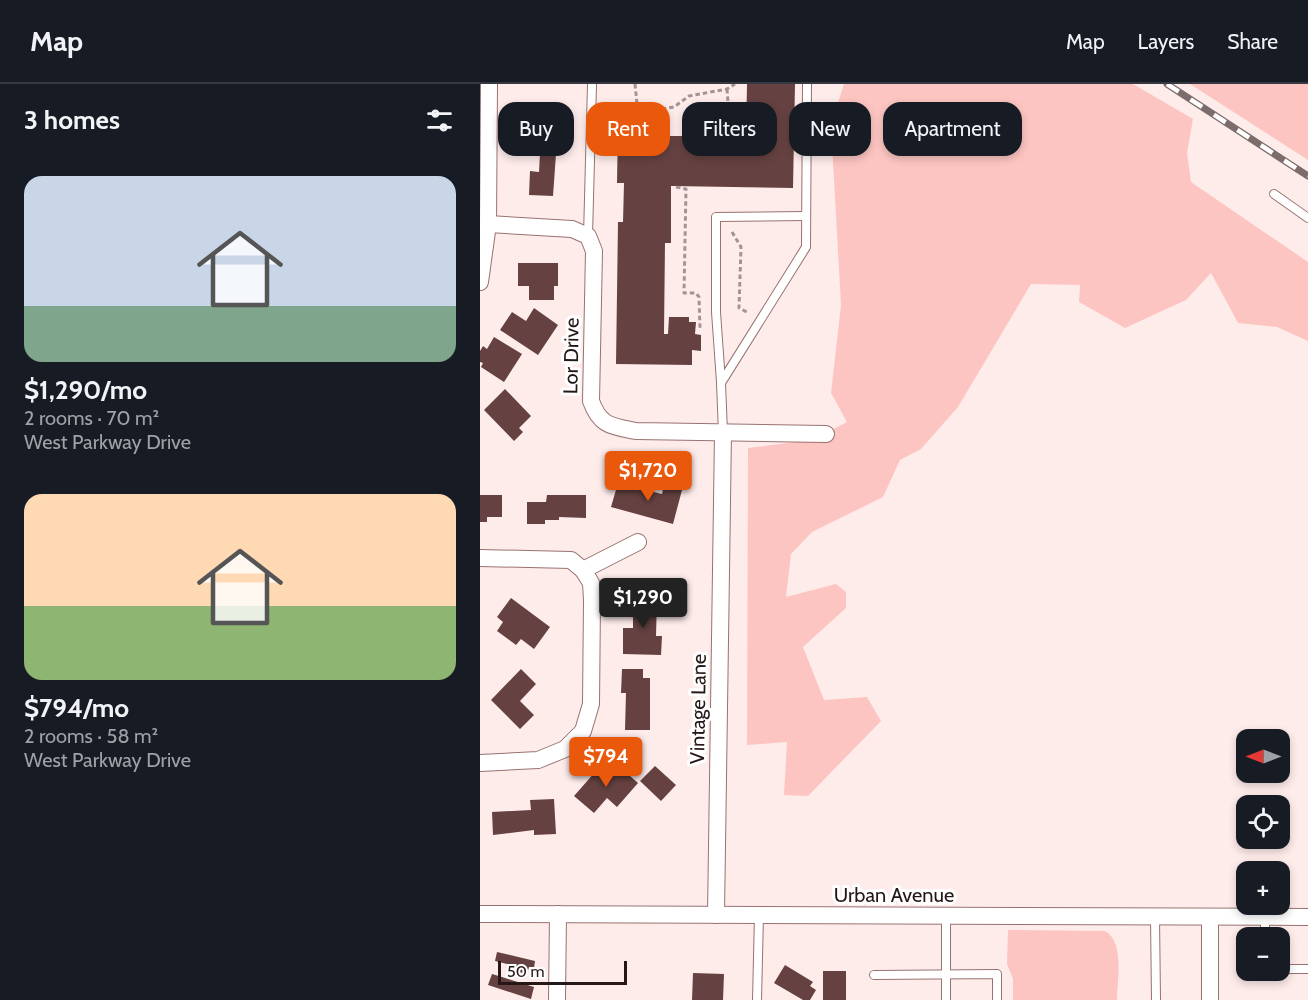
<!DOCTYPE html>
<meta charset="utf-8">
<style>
:root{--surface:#171b24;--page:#242831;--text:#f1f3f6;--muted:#9ea1a6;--line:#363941;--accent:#ea580c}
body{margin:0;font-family:Cabin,sans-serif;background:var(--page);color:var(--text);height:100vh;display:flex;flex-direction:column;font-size:22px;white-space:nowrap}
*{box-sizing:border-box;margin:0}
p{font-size:20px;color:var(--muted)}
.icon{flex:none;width:33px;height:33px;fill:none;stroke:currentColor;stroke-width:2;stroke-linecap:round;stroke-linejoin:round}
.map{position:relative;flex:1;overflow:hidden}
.panel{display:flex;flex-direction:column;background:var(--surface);width:480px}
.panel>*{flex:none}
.hud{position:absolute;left:18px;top:18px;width:570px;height:54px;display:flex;gap:12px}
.needle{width:39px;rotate:270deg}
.fabs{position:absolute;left:756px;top:645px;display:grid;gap:12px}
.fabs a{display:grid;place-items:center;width:54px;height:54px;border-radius:12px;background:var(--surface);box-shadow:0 3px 9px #0003;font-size:30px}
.scale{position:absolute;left:18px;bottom:15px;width:129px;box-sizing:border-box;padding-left:6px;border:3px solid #261717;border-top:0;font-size:16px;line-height:21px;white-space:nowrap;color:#261717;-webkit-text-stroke:4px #fff;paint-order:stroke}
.price{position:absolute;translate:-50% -51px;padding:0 14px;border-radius:6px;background:var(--accent);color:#fff;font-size:20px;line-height:39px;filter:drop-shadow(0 2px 3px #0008)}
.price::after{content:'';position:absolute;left:50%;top:36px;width:18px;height:14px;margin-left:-9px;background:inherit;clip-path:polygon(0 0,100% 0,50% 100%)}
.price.active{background:#222;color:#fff}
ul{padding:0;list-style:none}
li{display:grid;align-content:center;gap:12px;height:318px;padding:0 24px}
li span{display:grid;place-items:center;height:186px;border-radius:18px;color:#555}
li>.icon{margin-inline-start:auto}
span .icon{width:108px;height:108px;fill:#fffc;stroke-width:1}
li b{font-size:26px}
h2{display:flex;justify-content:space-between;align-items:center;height:72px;padding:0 24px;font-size:26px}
.pill{padding:0 21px;border-radius:18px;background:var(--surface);box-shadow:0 3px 9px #0003;font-size:21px;line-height:54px}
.pill.active{background:var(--accent);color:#fff}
header{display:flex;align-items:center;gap:36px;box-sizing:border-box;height:84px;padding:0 30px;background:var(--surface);border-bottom:2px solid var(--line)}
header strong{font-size:28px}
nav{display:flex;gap:33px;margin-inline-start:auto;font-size:21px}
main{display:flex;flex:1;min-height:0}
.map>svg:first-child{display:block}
.green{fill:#fdc5c2}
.building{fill:#654241}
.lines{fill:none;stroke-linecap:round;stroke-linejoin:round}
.service-casing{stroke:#987270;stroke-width:10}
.minor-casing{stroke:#987270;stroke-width:18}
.path{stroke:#a49392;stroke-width:3;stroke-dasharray:4.5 3;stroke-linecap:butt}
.service{stroke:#fff;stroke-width:8}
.minor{stroke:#fff;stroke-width:16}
.rail-casing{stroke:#7c6c6c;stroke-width:7}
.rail{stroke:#fff;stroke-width:4.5;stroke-dasharray:14;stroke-linecap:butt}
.labels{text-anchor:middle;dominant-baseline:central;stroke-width:6;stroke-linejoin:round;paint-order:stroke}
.street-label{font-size:20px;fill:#261717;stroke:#fff}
</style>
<header>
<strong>Map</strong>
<nav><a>Map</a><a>Layers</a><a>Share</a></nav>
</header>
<main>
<section class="panel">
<h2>3 homes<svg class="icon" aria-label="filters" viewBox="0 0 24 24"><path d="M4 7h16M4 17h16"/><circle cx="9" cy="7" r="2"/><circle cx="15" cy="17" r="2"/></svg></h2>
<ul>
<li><span style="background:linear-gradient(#c9d6e8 70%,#7fa58c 0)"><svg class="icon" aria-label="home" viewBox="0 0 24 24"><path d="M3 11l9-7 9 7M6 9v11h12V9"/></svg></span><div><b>$1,290/mo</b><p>2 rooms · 70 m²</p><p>West Parkway Drive</p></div></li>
<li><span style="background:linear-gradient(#ffd9b3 60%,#8fb573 0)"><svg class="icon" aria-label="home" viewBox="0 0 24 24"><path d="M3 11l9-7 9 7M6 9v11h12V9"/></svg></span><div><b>$794/mo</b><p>2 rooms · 58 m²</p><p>West Parkway Drive</p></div></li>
</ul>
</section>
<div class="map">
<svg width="828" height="916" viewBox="0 0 828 916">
<rect width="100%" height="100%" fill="#feeceb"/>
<!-- green -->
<g class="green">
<polygon points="364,0 653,0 713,35 707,69 711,98 828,178 828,257 797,243 758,239 731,189 706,216 645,244 599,218 600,201 551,200 478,323 441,365 420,376 403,413 332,448 311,470 306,513 356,500 366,508 366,524 323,563 344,616 387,613 401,637 328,712 304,711 307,658 267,661 268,364 332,356 367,338 351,309 361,221 351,41"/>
<polygon points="710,0 828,0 828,76"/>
<path d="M528 846 625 847C645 858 637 897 637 916H533V895L527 880Z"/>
</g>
<!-- building -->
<g class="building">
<polygon points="267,0 315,0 313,104 191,102 191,159 185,159 184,250 188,250 189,233 209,233 209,238 216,238 215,250 221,251 221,267 212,266 212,281 136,280 138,138 143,138 144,99 137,99 138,40 147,40 147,34 160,34 160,40 166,41 166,52 213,52 214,40 246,41 246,53 266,54"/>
<polygon points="46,26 81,26 81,44 86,44 86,60 46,60"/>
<polygon points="60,69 76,70 73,112 49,111 50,87 59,88"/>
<polygon points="38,179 78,179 78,202 74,202 74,216 49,216 49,202 38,202"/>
<polygon points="54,224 78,241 58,271 20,246 32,228 46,237"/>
<polygon points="14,253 42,270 24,298 1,283 3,279 0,278 0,267 3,262 7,265"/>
<polygon points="25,305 51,332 39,344 43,348 34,357 4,326"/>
<polygon points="138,399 182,410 184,401 202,406 193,440 131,423"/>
<polygon points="0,411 22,411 22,433 7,433 7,438 0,438"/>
<polygon points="67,411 106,411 106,434 79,433 79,436 65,436 65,440 47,440 47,418 66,418"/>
<polygon points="153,513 177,514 176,552 182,552 181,571 143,570 143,544 153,544"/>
<polygon points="31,514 70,543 54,565 41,555 36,561 17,547 23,538 17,533"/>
<polygon points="41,585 56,600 40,617 54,631 40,645 11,616"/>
<polygon points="142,585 163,585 163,594 170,594 170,646 145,646 146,609 141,609"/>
<polygon points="133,677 158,699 137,723 127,714 114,729 94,712 116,687 120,691"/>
<polygon points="175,682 196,701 181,717 160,697"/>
<polygon points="74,715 76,750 54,751 54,746 13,751 12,728 51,726 50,716"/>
<polygon points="17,868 55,877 54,884 49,883 47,890 30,886 31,881 15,877"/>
<polygon points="305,881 333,898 330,902 336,906 330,916 323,916 294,899"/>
<rect x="343" y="887" width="23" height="29"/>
<polygon points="213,889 244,890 243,916 212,916"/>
<polygon points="12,890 54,903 51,915 8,901"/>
</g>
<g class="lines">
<defs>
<g id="service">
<polyline points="794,110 828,134"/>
<polyline points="108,152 112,0"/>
<polyline points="241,298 236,228 236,133 326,132"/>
<polyline points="243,349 241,299 326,163 327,0"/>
<polyline points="675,833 676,916"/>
<polyline points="785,854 785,833"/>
<polyline points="800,885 828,885"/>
<polyline points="394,891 517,890 517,916"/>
<polyline points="277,916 279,831"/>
<polyline points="466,916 466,832"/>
</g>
<g id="minor">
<path d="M8 140 92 145 108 152 114 167 111 317C120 342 131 342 156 347L346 350"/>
<polyline points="0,198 8,140 9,0"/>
<polyline points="0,474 91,476 103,486 158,458"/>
<polyline points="0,679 58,676 85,665 103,647 111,620 112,516 111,499 103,486"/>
<polyline points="0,830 828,833"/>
<polyline points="236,831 243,349"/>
<polyline points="77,916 78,830"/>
<polyline points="730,916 730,833"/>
</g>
</defs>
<!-- service casing -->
<use href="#service" class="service-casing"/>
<!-- minor casing -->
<use href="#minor" class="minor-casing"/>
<!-- path -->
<g class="path">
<polyline points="155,0 158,30"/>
<polyline points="247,5 249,32"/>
<polyline points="122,23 157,22 182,25 194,23 209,12 247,5 255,0"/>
<polyline points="196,103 206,105 204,209 216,209 219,213 220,245"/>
<polyline points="252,148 261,163 259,224 269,229"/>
</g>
<!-- service -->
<use href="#service" class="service"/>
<!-- minor -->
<use href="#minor" class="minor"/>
<defs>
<polyline id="rail" points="687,0 828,92"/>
</defs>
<!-- rail casing -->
<use href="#rail" class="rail-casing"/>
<!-- rail -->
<use href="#rail" class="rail"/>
</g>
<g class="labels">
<!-- street labels -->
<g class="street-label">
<text transform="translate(91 272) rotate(-89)">Lor Drive</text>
<text transform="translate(218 625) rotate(-89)">Vintage Lane</text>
<text x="414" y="811">Urban Avenue</text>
</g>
</g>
</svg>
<div class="fabs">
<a><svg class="needle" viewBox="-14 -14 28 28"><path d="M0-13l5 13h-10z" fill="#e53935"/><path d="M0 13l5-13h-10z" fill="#9ea1a6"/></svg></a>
<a><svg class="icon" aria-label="locate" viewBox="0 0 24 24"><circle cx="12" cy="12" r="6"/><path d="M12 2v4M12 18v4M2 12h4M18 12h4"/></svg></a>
<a>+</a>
<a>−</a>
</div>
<div class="scale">50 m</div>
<b class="price" style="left:168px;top:418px">$1,720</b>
<b class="price active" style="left:163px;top:545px">$1,290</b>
<b class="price" style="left:126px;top:704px">$794</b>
<div class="hud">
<a class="pill">Buy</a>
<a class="pill active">Rent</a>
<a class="pill">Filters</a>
<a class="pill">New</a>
<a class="pill">Apartment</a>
</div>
</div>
</main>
